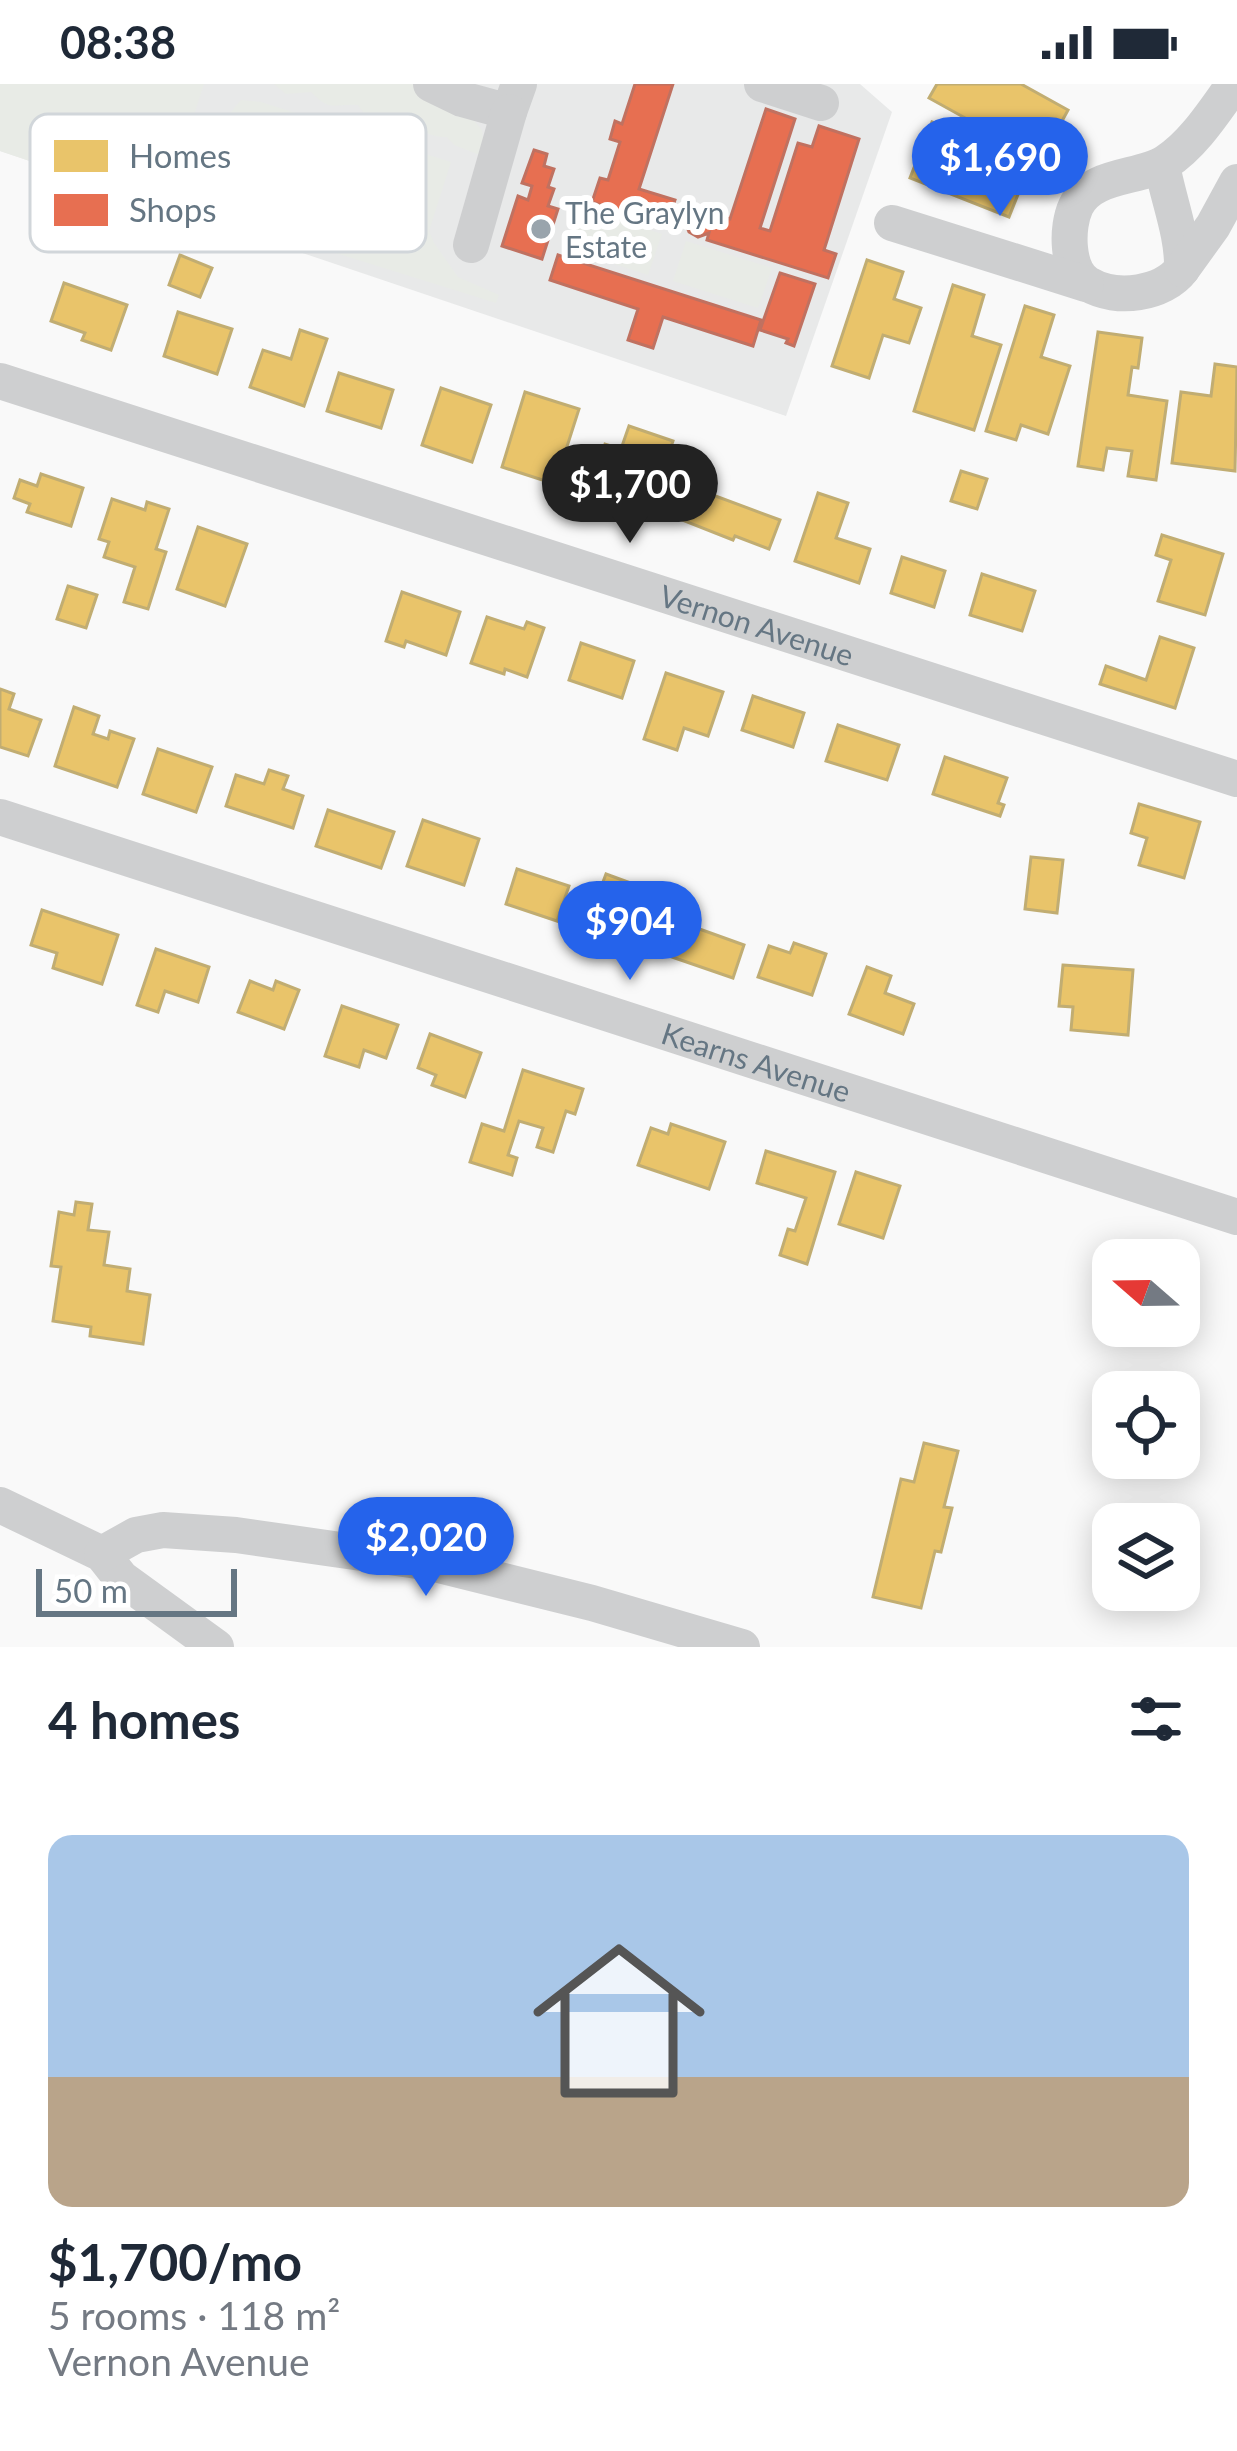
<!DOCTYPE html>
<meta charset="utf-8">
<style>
:root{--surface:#fff;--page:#f2f2f3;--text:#1f2937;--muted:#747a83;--accent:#2563eb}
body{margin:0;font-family:Lato,sans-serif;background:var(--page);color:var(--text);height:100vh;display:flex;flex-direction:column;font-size:45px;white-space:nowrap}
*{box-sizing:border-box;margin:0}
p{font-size:39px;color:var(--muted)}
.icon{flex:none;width:66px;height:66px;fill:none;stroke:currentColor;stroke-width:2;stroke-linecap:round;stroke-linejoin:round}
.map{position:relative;height:1563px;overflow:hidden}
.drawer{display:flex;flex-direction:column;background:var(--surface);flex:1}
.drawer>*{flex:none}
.needle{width:78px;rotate:290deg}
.tools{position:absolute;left:1092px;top:1155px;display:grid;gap:24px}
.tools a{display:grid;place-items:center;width:108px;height:108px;border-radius:24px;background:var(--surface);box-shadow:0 6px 30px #0003;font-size:60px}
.scale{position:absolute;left:36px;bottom:30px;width:201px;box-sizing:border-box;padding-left:12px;border:6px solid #657683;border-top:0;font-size:33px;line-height:42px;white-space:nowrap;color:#657683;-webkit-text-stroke:9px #fff;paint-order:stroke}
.price{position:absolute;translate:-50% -102px;padding:0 27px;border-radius:42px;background:var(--accent);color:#fff;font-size:39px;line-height:78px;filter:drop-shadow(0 3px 6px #0008)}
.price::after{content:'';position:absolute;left:50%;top:72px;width:36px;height:27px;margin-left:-18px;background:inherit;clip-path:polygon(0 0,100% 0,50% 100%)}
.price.current{background:#222;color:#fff}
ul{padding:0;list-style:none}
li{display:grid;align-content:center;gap:24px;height:636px;padding:0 48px}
li span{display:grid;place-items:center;height:372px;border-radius:24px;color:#555}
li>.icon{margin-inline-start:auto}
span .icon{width:216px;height:216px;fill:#fffc;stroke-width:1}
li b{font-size:51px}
h2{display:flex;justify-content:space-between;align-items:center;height:144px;padding:0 48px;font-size:51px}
.status{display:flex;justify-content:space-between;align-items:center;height:84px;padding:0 60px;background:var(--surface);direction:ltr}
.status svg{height:33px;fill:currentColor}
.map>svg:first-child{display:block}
.built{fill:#e8e9e9}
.green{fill:#e8ebe6}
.homes{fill:#e9c46a;stroke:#c1ad72;stroke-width:3}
.shops{fill:#e76f51;stroke:#c07160;stroke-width:3}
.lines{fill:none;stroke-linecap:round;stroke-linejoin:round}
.minor{stroke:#cecfd0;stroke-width:36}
.poi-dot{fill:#99a4ac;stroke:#fff;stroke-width:4.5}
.labels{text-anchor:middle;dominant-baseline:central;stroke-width:12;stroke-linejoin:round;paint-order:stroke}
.poi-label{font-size:30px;fill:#657683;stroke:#fff;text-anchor:start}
.street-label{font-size:30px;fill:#657683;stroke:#fff}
.key{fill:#fff;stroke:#d1d6da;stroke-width:3}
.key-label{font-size:33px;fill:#657683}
</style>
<div class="status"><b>08:38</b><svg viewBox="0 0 49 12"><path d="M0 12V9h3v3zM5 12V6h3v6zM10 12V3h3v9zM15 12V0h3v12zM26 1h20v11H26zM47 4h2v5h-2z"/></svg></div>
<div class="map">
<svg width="1237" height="1563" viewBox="0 0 1237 1563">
<rect width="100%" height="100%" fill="#f9f9f9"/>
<!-- built -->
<polygon class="built" points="0,0 860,0 892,28 786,332 0,67"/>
<!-- green -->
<g class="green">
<polygon points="0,0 204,0 164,122 0,67"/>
<path d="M274 0H414L472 34 482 46 485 73 454 61 447 53C427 53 423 45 406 40 385 34 372 44 358 21 334 19 331 29 311 8L286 10Z"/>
<path d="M241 16 261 18 451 78 429 147 434 159 458 193 499 211 496 219 198 126C206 85 212 48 241 16Z"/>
<polygon points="579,123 662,150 648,191 565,164"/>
<polygon points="686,157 772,184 758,224 673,197"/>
</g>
<!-- homes -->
<g class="homes">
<polygon points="937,0 1021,0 1068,26 1055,50 1028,36 1020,52 1002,42 996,51 929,14"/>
<polygon points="932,38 1000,64 990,91 1021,103 1009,133 910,94"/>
<polygon points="180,171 212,184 200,213 169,201"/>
<polygon points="867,176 903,188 894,215 921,224 909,259 883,251 869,294 832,282"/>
<polygon points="64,199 127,221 111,266 82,256 85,249 51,237"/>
<polygon points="953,201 984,211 972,252 1001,261 974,346 914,327"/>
<polygon points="1025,222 1054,231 1041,273 1070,282 1048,350 1021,341 1016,356 986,347"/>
<polygon points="178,228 232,245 217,290 164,272"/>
<polygon points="300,246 327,255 304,322 250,303 263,266 291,275"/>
<polygon points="1098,248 1142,254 1138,284 1132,283 1128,311 1167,317 1156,396 1128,392 1132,367 1107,364 1103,386 1078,382"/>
<polygon points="1215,280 1237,283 1235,387 1172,379 1181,308 1211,312"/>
<polygon points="339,289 393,306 381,344 327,327"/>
<polygon points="441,304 491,321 472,378 422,361"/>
<polygon points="525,308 579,325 555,400 502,383"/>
<polygon points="629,342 673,357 649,429 589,409 605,360 621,365"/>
<polygon points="961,387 987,395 977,425 951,417"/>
<polygon points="41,390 83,404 71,442 27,428 30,420 14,414 20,396 37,402"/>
<polygon points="694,404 780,436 769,465 735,452 733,456 682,436"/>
<polygon points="818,409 848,419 836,454 870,465 859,499 795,477"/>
<polygon points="112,415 145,426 147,418 169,425 156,465 166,468 148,525 124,518 135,483 104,473 109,458 99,455"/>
<polygon points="198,443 247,460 225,522 177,505"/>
<polygon points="1162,451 1223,470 1205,531 1158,517 1171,476 1156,471"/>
<polygon points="902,473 945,487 934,523 891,509"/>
<polygon points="982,490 1035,507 1022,547 970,531"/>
<polygon points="68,502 97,511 86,544 57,535"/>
<polygon points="402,508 460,528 446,571 406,557 404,563 386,557"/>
<polygon points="487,533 524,545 527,538 544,544 527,593 505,585 504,590 471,579"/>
<polygon points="1160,553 1194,564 1175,624 1100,600 1106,582 1146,596"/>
<polygon points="581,559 634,577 622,614 569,596"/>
<polygon points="666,589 723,608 708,652 684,644 677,666 644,655"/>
<polygon points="0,605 14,610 9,625 41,636 28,672 0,663"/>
<polygon points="753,612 804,629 793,663 742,646"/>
<polygon points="74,623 99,632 93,650 108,655 110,647 134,655 117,703 55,682"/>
<polygon points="838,641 899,661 887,696 826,677"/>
<polygon points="158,665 212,683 196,728 143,710"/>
<polygon points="945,673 1007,694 998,719 1004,721 1000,732 933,710"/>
<polygon points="269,686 288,692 283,705 303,712 293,744 226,722 236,691 264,700"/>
<polygon points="1139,720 1200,738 1184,794 1139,781 1147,754 1131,749"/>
<polygon points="328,726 394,748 381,784 316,762"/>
<polygon points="423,736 479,755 464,801 407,782"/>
<polygon points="1031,773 1063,776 1057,829 1025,825"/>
<polygon points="517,785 569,802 557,837 506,820"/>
<polygon points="606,790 655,808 635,861 586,843"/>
<polygon points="42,826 118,851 102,900 53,884 57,869 31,861"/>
<polygon points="680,838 744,861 733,894 669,872"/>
<polygon points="794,859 826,870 812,911 758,893 769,862 790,869"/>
<polygon points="156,865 209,883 198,918 165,907 158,928 137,921"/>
<polygon points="1063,881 1133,886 1128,951 1071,946 1073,923 1059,922"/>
<polygon points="867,883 891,892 885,909 914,920 903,950 849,930"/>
<polygon points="250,897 273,906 276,897 299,906 284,945 238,928"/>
<polygon points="342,922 398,941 386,974 364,966 359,983 325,972"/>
<polygon points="430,950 481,969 465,1013 432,1001 436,991 418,984"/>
<polygon points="523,986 583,1005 575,1030 566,1027 553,1068 537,1063 543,1044 519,1037 508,1071 517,1074 512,1091 470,1078 482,1040 504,1047"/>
<polygon points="671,1040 725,1058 709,1105 638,1081 651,1044 668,1050"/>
<polygon points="766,1067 835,1088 807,1180 780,1171 788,1145 795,1147 806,1114 757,1099"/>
<polygon points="856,1088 900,1102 883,1154 839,1140"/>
<polygon points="76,1118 92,1120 88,1146 109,1148 104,1181 130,1185 127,1207 150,1211 143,1260 90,1252 91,1243 53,1237 61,1183 51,1182 59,1128 74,1131"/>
<polygon points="924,1359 958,1367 944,1423 952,1424 941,1468 935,1467 921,1524 873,1513 901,1395 914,1398"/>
</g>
<!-- shops -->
<g class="shops">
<polygon points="635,0 673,0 639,105 675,116 673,122 693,129 702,126 713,134 714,130 730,135 766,25 795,35 760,144 770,147 798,59 812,63 819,42 859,55 824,166 836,170 828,194 707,156 709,149 698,153 689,148 687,143 667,136 665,142 592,118 600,94 608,96 620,58 610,55 615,37 622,40"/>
<polygon points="534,66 547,70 544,82 554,85 548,103 554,105 548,122 558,125 542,175 502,162 518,112 528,116 532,102 522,99"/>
<polygon points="558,171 761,236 753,262 663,233 653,264 628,256 638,225 550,196"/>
<polygon points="780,189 815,200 794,262 786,259 788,255 760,246"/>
</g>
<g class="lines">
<!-- minor -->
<g class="minor">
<polyline points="431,0 462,15 509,28 519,0"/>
<polyline points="762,0 821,19"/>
<path d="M1162 81C1168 115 1183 150 1182 185 1163 210 1117 217 1088 200 1066 187 1066 143 1076 122 1092 89 1140 95 1166 78 1194 60 1215 26 1234 0"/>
<polyline points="892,139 1086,200"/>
<polyline points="471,161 509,28"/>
<polyline points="1182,185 1213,142 1237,98"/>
<path id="s1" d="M0 297 1237 695"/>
<path id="s2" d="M0 733 1237 1133"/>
<polyline points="0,1421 102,1470 121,1494 216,1563"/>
<polyline points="102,1470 136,1451 163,1446 236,1451 431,1479 592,1519 742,1563"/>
</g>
</g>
<!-- markers -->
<circle class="poi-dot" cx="541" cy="145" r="12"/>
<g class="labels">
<!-- poi labels -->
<g class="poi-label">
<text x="565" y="128">The Graylyn<tspan x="565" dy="34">Estate</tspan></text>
</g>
<!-- street labels -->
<g class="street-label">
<text stroke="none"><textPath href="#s1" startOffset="795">Vernon Avenue</textPath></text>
<text stroke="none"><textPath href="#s2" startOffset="795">Kearns Avenue</textPath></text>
</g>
</g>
<!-- legend -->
<rect x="30" y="30" width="396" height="138" rx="18" class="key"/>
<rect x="54" y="56" width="54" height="32" fill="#e9c46a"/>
<rect x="54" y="110" width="54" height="32" fill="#e76f51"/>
<g class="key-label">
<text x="129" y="84">Homes</text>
<text x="129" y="138">Shops</text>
</g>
</svg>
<div class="tools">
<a><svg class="needle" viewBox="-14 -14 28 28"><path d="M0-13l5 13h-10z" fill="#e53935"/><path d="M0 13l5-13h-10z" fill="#747a83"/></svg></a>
<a><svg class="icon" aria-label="locate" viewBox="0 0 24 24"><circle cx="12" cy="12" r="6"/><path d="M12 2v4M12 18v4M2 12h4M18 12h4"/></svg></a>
<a><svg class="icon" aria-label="layers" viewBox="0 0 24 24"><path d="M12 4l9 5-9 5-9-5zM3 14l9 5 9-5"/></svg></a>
</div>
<div class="scale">50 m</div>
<b class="price" style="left:1000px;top:135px">$1,690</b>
<b class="price current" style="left:630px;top:462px">$1,700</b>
<b class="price" style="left:630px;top:899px">$904</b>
<b class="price" style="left:426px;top:1515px">$2,020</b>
</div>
<section class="drawer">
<h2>4 homes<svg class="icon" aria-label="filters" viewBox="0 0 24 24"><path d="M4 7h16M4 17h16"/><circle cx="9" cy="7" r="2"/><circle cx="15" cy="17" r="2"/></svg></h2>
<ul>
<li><span style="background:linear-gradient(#a9c7e8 65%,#b9a48a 0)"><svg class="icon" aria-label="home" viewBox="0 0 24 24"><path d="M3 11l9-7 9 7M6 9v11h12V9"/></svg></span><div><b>$1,700/mo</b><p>5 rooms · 118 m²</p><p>Vernon Avenue</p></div></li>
</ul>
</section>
